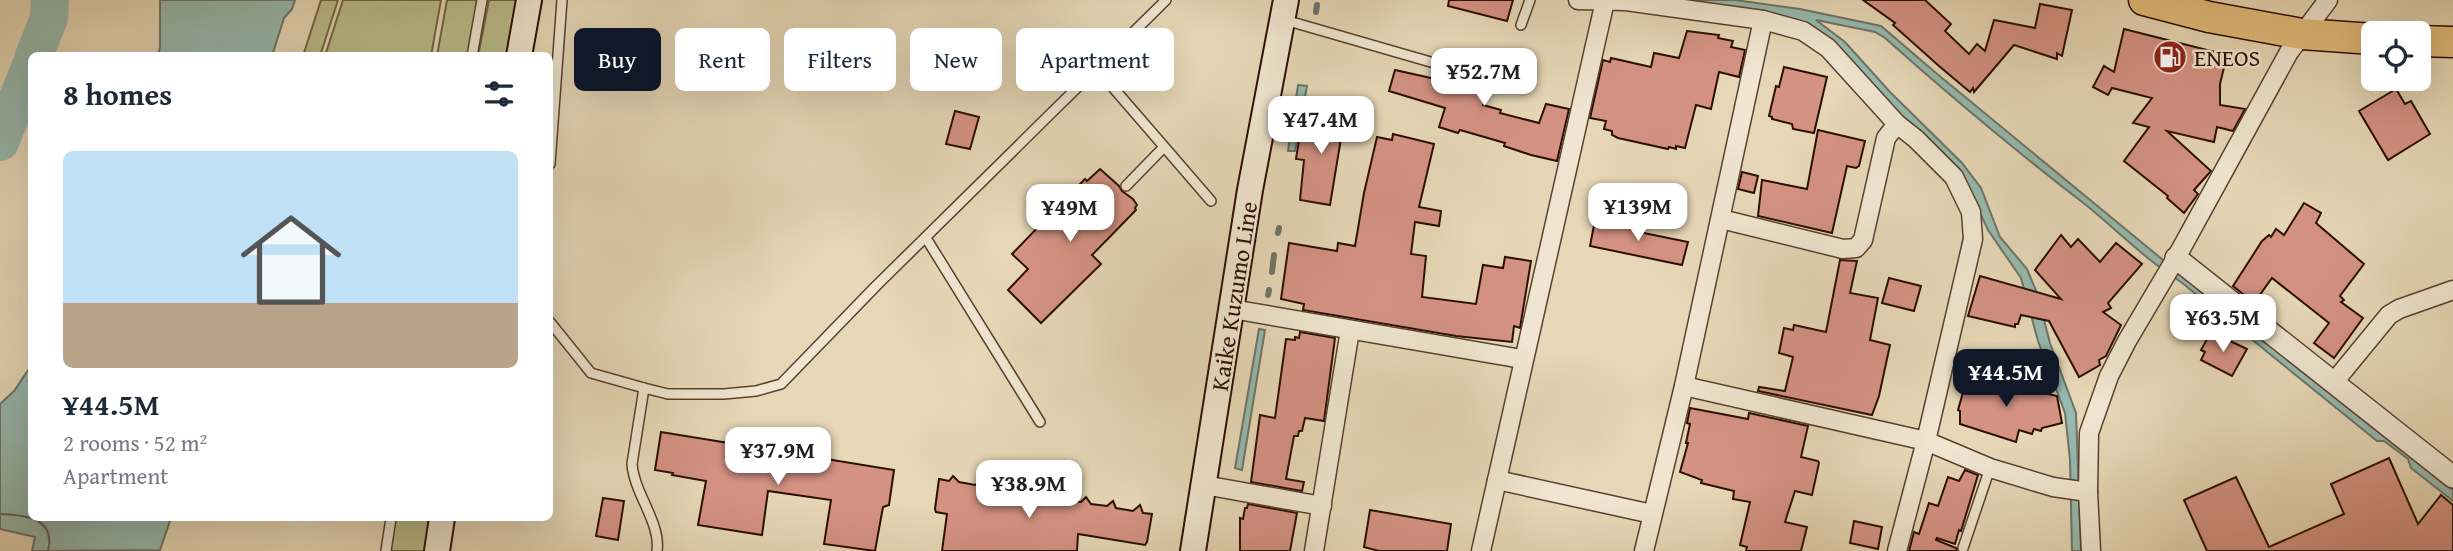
<!DOCTYPE html>
<meta charset="utf-8">
<style>
:root{--surface:#fff;--page:#f2f2f3;--text:#1f2937;--muted:#747a83;--accent:#111827}
body{margin:0;font-family:"Gentium Book Plus",serif;background:var(--page);color:var(--text);height:100vh;display:flex;flex-direction:column;font-size:26px;white-space:nowrap}
*{box-sizing:border-box;margin:0}
p{font-size:23px;color:var(--muted)}
.icon{flex:none;width:38px;height:38px;fill:none;stroke:currentColor;stroke-width:2;stroke-linecap:round;stroke-linejoin:round}
.map{position:relative;flex:1;overflow:hidden}
.panel{position:absolute;left:28px;top:52px;width:525px;height:469px;display:flex;flex-direction:column;background:var(--surface);border-radius:10px;box-shadow:0 7px 28px #0002}
.panel>*{flex:none}
.top-card{position:absolute;left:574px;top:28px;width:665px;height:63px;display:flex;gap:14px}
.tools{position:absolute;left:2361px;top:21px;display:grid;gap:14px}
.tools a{display:grid;place-items:center;width:70px;height:70px;border-radius:10px;background:var(--surface);box-shadow:0 7px 28px #0002;font-size:35px}
.price{position:absolute;translate:-50% -60px;padding:0 16px;border-radius:14px;background:#fff;color:#222;font-size:23px;line-height:46px;filter:drop-shadow(0 2px 4px #0008)}
.price::after{content:'';position:absolute;left:50%;top:42px;width:21px;height:16px;margin-left:-10px;background:inherit;clip-path:polygon(0 0,100% 0,50% 100%)}
.price.active{background:var(--accent);color:#fff}
ul{padding:0;list-style:none}
li{display:grid;align-content:center;gap:14px;height:371px;padding:0 35px}
li span{display:grid;place-items:center;height:217px;border-radius:10px;color:#555}
li>.icon{margin-inline-start:auto}
span .icon{width:126px;height:126px;fill:#fffc;stroke-width:1}
li b{font-size:30px}
h2{display:flex;justify-content:space-between;align-items:center;height:84px;padding:0 35px;font-size:30px}
.chip{padding:0 24px;border-radius:10px;background:var(--surface);box-shadow:0 7px 28px #0002;font-size:24px;line-height:63px}
.chip.active{background:var(--accent);color:#fff}
.map>svg:first-child{display:block}
.green{fill:#b9bd8b;stroke:#726647;stroke-width:2}
.water{fill:#96baae;stroke:#6c756a;stroke-width:2}
.lines{fill:none;stroke-linecap:round;stroke-linejoin:round}
.shore{stroke:#616458;stroke-width:2}
.stream{stroke:#6c756a;stroke-width:6}
.river{stroke:#96baae;stroke-width:38}
.building{fill:#d49283;stroke:#2c0e03;stroke-width:2}
.service-casing{stroke:#5a4030;stroke-width:12}
.minor-casing{stroke:#5a4030;stroke-width:21}
.tertiary-casing{stroke:#5a4030;stroke-width:24}
.secondary-casing{stroke:#2c0e03;stroke-width:28}
.trunk-casing{stroke:#2c0e03;stroke-width:33}
.service{stroke:#efe5d0;stroke-width:9}
.minor{stroke:#efe5d0;stroke-width:18}
.tertiary{stroke:#efe5d0;stroke-width:21}
.secondary{stroke:#efe5d0;stroke-width:24}
.trunk{stroke:#e3bc7b;stroke-width:30}
.labels{text-anchor:middle;dominant-baseline:central;stroke-width:5;stroke-linejoin:round;paint-order:stroke}
.poi-label{font-size:24px;fill:#2c0e03;stroke:#efe5d0;text-anchor:start}
.street-label{font-size:24px;fill:#2c0e03;stroke:#efe5d0}
</style>
<div class="map">
<svg width="2453" height="551" viewBox="0 0 2453 551">
<rect width="100%" height="100%" fill="#e6d7b6"/>
<filter id="stains"><feTurbulence type="fractalNoise" baseFrequency=".00286" numOctaves="4"/><feColorMatrix values="0 0 0 0 .2 0 0 0 0 .09 0 0 0 0 .02 0 0 0 .5 -.17"/></filter>
<radialGradient id="worn" r=".72"><stop offset=".6" stop-color="#630" stop-opacity="0"/><stop offset="1" stop-color="#630" stop-opacity=".3"/></radialGradient>
<!-- green -->
<g class="green">
<polygon points="321,0 338,0 320,56 303,56"/>
<polygon points="343,0 441,0 431,56 325,56"/>
<polygon points="447,0 478,0 468,56 437,56"/>
<polygon points="489,0 520,0 510,56 478,56"/>
<polygon points="396,518 432,518 427,551 390,551"/>
</g>
<!-- water -->
<g class="water">
<polygon points="160,0 295,0 292,9 284,18 272,56 158,56 160,47"/>
<path d="M1682 0H1735L1800 9 1881 26 1936 73 2163 260 2453 490V501L2411 468 2408 459 2384 441H2377L2181 282C2146 260 2118 231 2086 205 2017 152 1950 96 1885 38L1875 32 1816 20 1845 42 1890 92 1962 163 1981 188 2000 237 2027 269 2037 293 2050 343 2076 413 2081 551H2072L2070 460 2065 413 2038 341 2021 278 1988 230 1961 172 1900 114 1836 44Z"/>
<polygon points="1298,85 1307,86 1295,151 1288,151"/>
<polygon points="1259,329 1265,330 1242,470 1235,468"/>
<polygon points="31,366 32,518 171,518 160,550 32,551 35,537 0,529 0,404 14,391"/>
</g>
<g class="lines">
<!-- shore -->
<path class="shore" d="M0 514C26 515 56 518 48 551"/>
<!-- stream -->
<g class="stream">
<polyline points="1316,12 1317,5"/>
<polyline points="1278,233 1279,228"/>
<polyline points="1272,272 1274,255"/>
<polyline points="1268,295 1269,290"/>
</g>
<!-- river -->
<g class="river">
<polyline points="34,56 49,18 50,0"/>
<polyline points="0,142 32,63"/>
</g>
</g>
<!-- building -->
<g class="building">
<polygon points="1449,0 1513,0 1507,21 1448,6"/>
<polygon points="1863,0 1925,0 1951,24 1945,31 1969,54 1977,44 1985,51 1994,20 2035,28 2040,4 2072,10 2062,56 2057,53 2057,59 2014,45 1974,92 1973,88 1970,92 1939,66 1893,25 1895,23"/>
<polygon points="2124,29 2227,55 2220,84 2220,105 2245,109 2233,131 2217,127 2214,142 2167,131 2211,171 2194,190 2198,194 2184,213 2167,198 2168,196 2124,161 2149,127 2133,123 2152,98 2112,88 2108,95 2093,87 2104,66 2114,72"/>
<polygon points="1687,31 1719,35 1718,38 1733,41 1731,47 1745,50 1739,77 1719,72 1711,109 1696,105 1685,148 1676,146 1676,149 1669,147 1668,149 1618,138 1612,135 1612,131 1604,129 1606,121 1590,118 1603,60 1610,62 1611,58 1651,67 1654,53 1679,58"/>
<polygon points="1468,51 1496,58 1483,105 1501,110 1500,113 1539,123 1546,104 1569,109 1557,161 1531,155 1504,146 1505,143 1460,130 1458,133 1439,127 1445,108 1389,91 1395,70 1449,82 1456,62 1460,63"/>
<polygon points="1784,67 1827,77 1814,133 1793,129 1792,124 1772,119 1772,117 1769,116 1776,86 1779,87"/>
<polygon points="2396,89 2405,104 2411,101 2430,134 2388,160 2359,111"/>
<polygon points="1314,109 1345,114 1330,205 1300,200 1304,160 1296,159 1299,140 1306,141"/>
<polygon points="955,111 979,117 970,149 946,144"/>
<polygon points="1818,130 1865,141 1859,166 1856,168 1847,166 1832,233 1758,216 1762,180 1807,189"/>
<polygon points="1393,134 1434,144 1419,207 1441,211 1439,226 1415,222 1411,254 1426,256 1422,297 1476,304 1483,265 1503,268 1505,257 1531,261 1520,328 1514,326 1512,342 1456,336 1303,310 1304,304 1281,299 1289,243 1337,251 1338,243 1355,246 1364,193 1377,137 1392,140"/>
<polygon points="1100,169 1119,186 1122,191 1133,199 1137,205 1135,208 1136,210 1092,255 1101,264 1041,323 1008,290 1028,269 1012,254 1085,179 1087,181"/>
<polygon points="1742,172 1758,176 1754,193 1738,189"/>
<polygon points="2304,203 2321,213 2316,223 2364,264 2340,296 2344,300 2341,302 2363,318 2334,358 2314,343 2329,323 2272,278 2254,303 2233,286 2262,241 2269,235 2271,237 2276,229 2284,235"/>
<polygon points="1595,220 1634,229 1634,231 1688,242 1682,265 1590,246"/>
<polygon points="2061,235 2071,247 2078,239 2100,262 2116,243 2142,264 2108,303 2111,308 2103,312 2121,325 2106,356 2099,360 2100,365 2079,377 2049,321 2021,315 2018,324 2015,324 2015,327 1968,316 1980,276 2061,299 2035,270"/>
<polygon points="1840,260 1857,261 1850,293 1878,298 1870,340 1890,345 1879,396 1872,415 1758,391 1759,387 1785,391 1793,357 1779,353 1784,328 1793,330 1794,325 1826,332"/>
<polygon points="1889,278 1921,286 1914,311 1882,303"/>
<polygon points="1300,332 1335,338 1324,421 1305,418 1302,431 1299,431 1298,436 1294,436 1286,479 1304,482 1302,491 1251,482 1260,415 1275,418 1286,339 1295,340 1295,337 1299,338"/>
<polygon points="2211,332 2247,349 2232,376 2201,360 2205,352 2201,350"/>
<polygon points="1968,375 2057,396 2062,423 2042,428 2041,431 2034,429 2032,434 2019,430 2016,442 1960,424 1960,411 1958,410"/>
<polygon points="1690,408 1748,419 1749,413 1808,426 1801,457 1818,461 1819,463 1812,495 1795,491 1785,522 1807,527 1801,551 1746,551 1747,547 1740,545 1750,502 1733,499 1734,491 1701,483 1702,480 1680,472 1688,443 1686,443 1690,424 1687,423"/>
<polygon points="661,432 894,470 889,505 883,507 875,551 824,544 831,500 768,491 762,535 698,525 706,481 672,475 673,473 655,470"/>
<polygon points="2389,458 2418,524 2441,495 2453,505 2453,551 2207,551 2184,500 2236,477 2269,547 2344,514 2331,484"/>
<polygon points="1965,470 1978,475 1961,531 1959,530 1955,544 1937,538 1936,540 1956,548 1957,551 1909,551 1914,532 1919,534 1929,503 1938,506 1948,477 1959,481"/>
<polygon points="953,476 959,482 975,485 981,481 984,486 1001,489 1007,484 1011,491 1028,494 1033,489 1037,495 1054,498 1060,493 1064,500 1081,502 1086,497 1091,504 1107,506 1113,501 1116,508 1133,511 1140,505 1143,513 1152,514 1147,542 1145,545 1078,534 1077,551 942,551 947,514 936,512 935,509 939,479 949,481"/>
<polygon points="603,498 624,501 618,540 596,536"/>
<polygon points="1248,504 1297,513 1290,551 1240,551 1240,518 1243,519 1245,508 1247,508"/>
<polygon points="1370,510 1451,524 1447,551 1379,551 1364,547"/>
<polygon points="1854,521 1882,527 1878,549 1850,543"/>
</g>
<g class="lines">
<defs>
<g id="service">
<polyline points="1285,20 1448,67"/>
<polyline points="1521,25 1530,0"/>
<polyline points="472,56 482,0"/>
<polyline points="1097,69 1211,201"/>
<polyline points="550,164 562,0"/>
<polyline points="1126,186 1164,147"/>
<polyline points="926,238 1040,422"/>
<polyline points="550,322 591,373 644,388 668,394 724,394 756,391 781,384 876,286 1166,0"/>
<path d="M644 388 632 464C634 493 661 523 657 551"/>
<polyline points="1963,548 1990,468"/>
<polyline points="386,551 391,518"/>
</g>
<g id="minor">
<polyline points="1578,0 1626,1 1763,20 1803,31 1828,48 1897,124 1916,139 1954,177 1971,212 1973,239 1926,441 1897,551"/>
<polyline points="1721,219 1843,249 1856,248 1863,240 1886,138 1897,124"/>
<polyline points="1232,309 1522,359"/>
<polyline points="2334,382 2389,315 2399,309 2453,290"/>
<polyline points="1684,386 1926,441 1990,468 2053,487 2088,492"/>
<polyline points="1497,480 1652,514"/>
<polyline points="1204,485 1322,506"/>
<polyline points="1314,551 1350,330"/>
<polyline points="1481,551 1605,1"/>
<polyline points="1644,551 1684,386 1763,20"/>
<polyline points="2091,551 2088,492 2089,433 2109,376 2127,341 2176,258 2289,52 2328,0"/>
</g>
<polyline id="tertiary" points="2176,258 2453,477"/>
<g id="secondary">
<polyline points="519,56 529,0"/>
<polyline points="437,551 442,518"/>
<polyline points="1193,551 1250,190 1286,0"/>
</g>
<g id="trunk">
<polyline points="2144,0 2209,17 2302,34 2373,39"/>
<polyline points="2418,41 2453,42"/>
</g>
</defs>
<!-- service casing -->
<use href="#service" class="service-casing"/>
<!-- minor casing -->
<use href="#minor" class="minor-casing"/>
<!-- tertiary casing -->
<use href="#tertiary" class="tertiary-casing"/>
<!-- secondary casing -->
<use href="#secondary" class="secondary-casing"/>
<!-- trunk casing -->
<use href="#trunk" class="trunk-casing"/>
<!-- service -->
<use href="#service" class="service"/>
<!-- minor -->
<use href="#minor" class="minor"/>
<!-- tertiary -->
<use href="#tertiary" class="tertiary"/>
<!-- secondary -->
<use href="#secondary" class="secondary"/>
<!-- trunk -->
<use href="#trunk" class="trunk"/>
</g>
<!-- icons -->
<defs>
<symbol id="fuel-disc" viewBox="-11 -11 22 22"><circle r="9.5" fill="#8f2418" stroke="#efe5d0"/><path d="M-5.5-6h7V0h2V4h1.3V-2.5L3-4.5l.8-.8L6-3V5H2.5V1h-1V6h-7ZM-4.2-4.7v3.2H.2V-4.7Z" fill="#fff"/></symbol>
</defs>
<g fill-rule="evenodd">
<use href="#fuel-disc" x="2151" y="38" width="38" height="38"/>
</g>
<g class="labels">
<!-- poi labels -->
<g class="poi-label">
<text x="2194" y="57">ENEOS</text>
</g>
<!-- street labels -->
<g class="street-label">
<text transform="translate(1234 296) rotate(-81)">Kaike Kuzumo Line</text>
</g>
</g>
<rect width="100%" height="100%" filter="url(#stains)"/>
<rect width="100%" height="100%" fill="url(#worn)"/>
</svg>
<div class="tools">
<a><svg class="icon" aria-label="locate" viewBox="0 0 24 24"><circle cx="12" cy="12" r="6"/><path d="M12 2v4M12 18v4M2 12h4M18 12h4"/></svg></a>
</div>
<b class="price" style="left:1484px;top:108px">¥52.7M</b>
<b class="price" style="left:1321px;top:156px">¥47.4M</b>
<b class="price" style="left:1638px;top:243px">¥139M</b>
<b class="price" style="left:1070px;top:244px">¥49M</b>
<b class="price" style="left:2223px;top:354px">¥63.5M</b>
<b class="price active" style="left:2006px;top:409px">¥44.5M</b>
<b class="price" style="left:778px;top:487px">¥37.9M</b>
<b class="price" style="left:1029px;top:520px">¥38.9M</b>
<div class="top-card">
<a class="chip active">Buy</a>
<a class="chip">Rent</a>
<a class="chip">Filters</a>
<a class="chip">New</a>
<a class="chip">Apartment</a>
</div>
<section class="panel">
<h2>8 homes<svg class="icon" aria-label="filters" viewBox="0 0 24 24"><path d="M4 7h16M4 17h16"/><circle cx="9" cy="7" r="2"/><circle cx="15" cy="17" r="2"/></svg></h2>
<ul>
<li><span style="background:linear-gradient(#bfe0f5 70%,#b9a48a 0)"><svg class="icon" aria-label="home" viewBox="0 0 24 24"><path d="M3 11l9-7 9 7M6 9v11h12V9"/></svg></span><div><b>¥44.5M</b><p>2 rooms · 52 m²</p><p>Apartment</p></div></li>
</ul>
</section>
</div>
